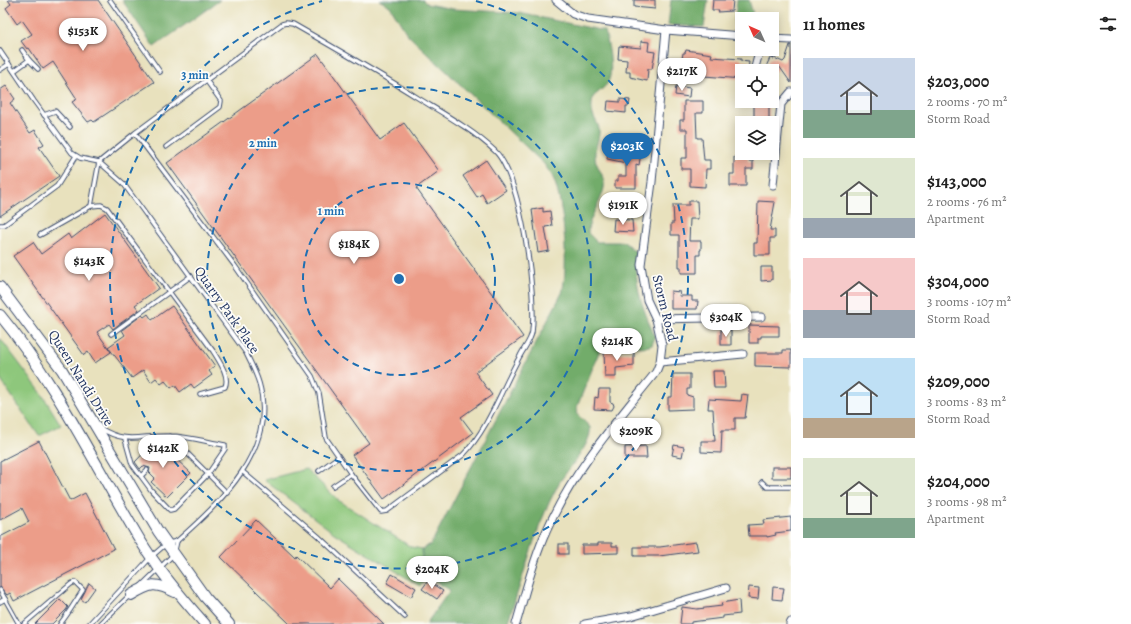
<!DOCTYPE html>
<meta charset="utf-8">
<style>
:root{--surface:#fff;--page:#f2f2f2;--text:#222;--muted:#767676;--accent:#1f6fb2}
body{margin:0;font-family:Alegreya,serif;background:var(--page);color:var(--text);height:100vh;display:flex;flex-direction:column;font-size:15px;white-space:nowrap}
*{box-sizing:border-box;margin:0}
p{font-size:13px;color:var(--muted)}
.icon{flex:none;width:22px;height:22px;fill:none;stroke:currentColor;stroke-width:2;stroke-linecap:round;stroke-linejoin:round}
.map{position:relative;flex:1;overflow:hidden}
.details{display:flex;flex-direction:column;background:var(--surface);width:340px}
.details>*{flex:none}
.needle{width:26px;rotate:315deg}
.tools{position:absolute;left:735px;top:12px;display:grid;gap:8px}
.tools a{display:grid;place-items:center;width:44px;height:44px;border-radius:0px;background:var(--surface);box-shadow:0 2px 10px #0003;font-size:20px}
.price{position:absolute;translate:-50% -34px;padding:0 9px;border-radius:14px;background:#fff;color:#222;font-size:13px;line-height:26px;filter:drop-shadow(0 1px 2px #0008)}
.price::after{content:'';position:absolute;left:50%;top:24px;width:12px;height:9px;margin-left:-6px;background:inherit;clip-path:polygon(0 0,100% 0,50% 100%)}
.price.selected{background:var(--accent);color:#fff}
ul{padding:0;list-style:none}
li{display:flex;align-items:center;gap:12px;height:100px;padding:0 12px}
li span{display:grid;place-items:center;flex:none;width:112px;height:80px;border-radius:0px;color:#555}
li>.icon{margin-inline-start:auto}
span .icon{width:48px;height:48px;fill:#fffc;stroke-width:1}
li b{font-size:17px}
h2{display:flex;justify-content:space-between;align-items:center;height:48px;padding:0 12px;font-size:17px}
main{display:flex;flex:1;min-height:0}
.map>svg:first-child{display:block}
.green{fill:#8ec77b;stroke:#547b6c}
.forest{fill:#72ac6b;stroke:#466e64}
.building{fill:#ec9d89}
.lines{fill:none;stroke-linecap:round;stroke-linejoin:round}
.lane-casing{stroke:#3a4a6c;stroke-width:5.5}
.street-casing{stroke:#3a4a6c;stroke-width:9}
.secondary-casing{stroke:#3a4a6c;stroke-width:12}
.lane{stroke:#fff;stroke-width:3.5}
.street{stroke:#fff;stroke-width:7}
.secondary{stroke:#fff;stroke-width:10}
.ring{fill:none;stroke:#1f6fb2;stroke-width:2;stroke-dasharray:7 5}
.labels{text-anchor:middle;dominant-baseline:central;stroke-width:3.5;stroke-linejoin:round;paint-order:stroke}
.street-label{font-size:14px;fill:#1b2f5e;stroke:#fdfcf7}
.centre{fill:#1f6fb2;stroke:#fdfcf7;stroke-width:2}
.ring-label{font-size:12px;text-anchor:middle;font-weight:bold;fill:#1f6fb2;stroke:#fdfcf7;stroke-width:3.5;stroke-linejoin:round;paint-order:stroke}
</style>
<main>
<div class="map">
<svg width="791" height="624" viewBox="0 0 791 624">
<rect width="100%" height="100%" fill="#fdfcf7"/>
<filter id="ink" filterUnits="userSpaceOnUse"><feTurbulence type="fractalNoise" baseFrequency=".025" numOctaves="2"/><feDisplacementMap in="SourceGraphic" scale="8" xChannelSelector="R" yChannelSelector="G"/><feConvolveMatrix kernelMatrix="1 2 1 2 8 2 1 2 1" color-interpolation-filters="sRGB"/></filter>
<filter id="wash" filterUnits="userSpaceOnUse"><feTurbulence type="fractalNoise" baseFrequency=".012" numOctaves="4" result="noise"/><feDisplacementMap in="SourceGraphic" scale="16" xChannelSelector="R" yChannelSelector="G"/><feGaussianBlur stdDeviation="0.9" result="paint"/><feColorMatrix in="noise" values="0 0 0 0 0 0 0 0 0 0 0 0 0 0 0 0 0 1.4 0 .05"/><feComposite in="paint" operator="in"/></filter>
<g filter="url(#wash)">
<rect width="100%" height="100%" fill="#e8e1bd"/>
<!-- green -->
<g class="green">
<polygon points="0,338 40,391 61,425 39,436 0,379"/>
<polygon points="306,469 338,500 411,547 422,549 422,562 428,572 428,577 420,586 334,533 264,480"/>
</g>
<!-- forest -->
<g class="forest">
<polygon points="122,0 220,0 154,47"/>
<path d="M379 0H423L427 4 453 9 519 13 605 31C608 44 615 72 607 84 603 89 597 93 593 97 592 102 591 110 593 115 595 120 598 123 599 129 600 140 594 148 595 156 595 167 606 175 604 188 601 204 588 217 588 233L597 242H624L636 252C635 289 641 303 655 337L652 345C638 351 610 339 601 347L577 407 578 415 590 427C593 444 566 470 558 485 534 529 524 577 507 624H426L450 590 428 577V572L422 562V549L431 544 562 293C569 266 564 206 554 180 552 174 547 169 544 164L407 34 390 6Z"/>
<polygon points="671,0 708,0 704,27 668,25"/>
<polygon points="737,0 749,0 754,18 742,19 742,22 734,25"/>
</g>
<g id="blocks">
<!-- building -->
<g class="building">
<polygon points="8,0 98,0 154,82 94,122 92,120 88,122 72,102 77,99 53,62 43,69 29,48 27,49 21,41 32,34 22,20 17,24 6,8 11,4"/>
<polygon points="634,0 655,0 655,9 634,7"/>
<polygon points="713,0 733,0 732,11 718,12 719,10 712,10"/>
<polygon points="641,41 649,42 648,51 655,52 652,69 648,69 647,81 630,77 630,72 626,72 627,60 618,59 619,46 641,48"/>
<polygon points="790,45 791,45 791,83 779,66 777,71 764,71 770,58 774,59 772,57 783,62 785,60"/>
<polygon points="686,50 712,54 711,57 741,59 741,61 749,62 748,71 742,71 742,79 704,76 704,71 690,70 690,73 683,72 680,71 683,53 685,53"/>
<polygon points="318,54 380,140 404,123 439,171 416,188 523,337 475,372 492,395 461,417 473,433 384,499 352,455 369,443 167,163"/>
<polygon points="6,86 15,99 10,103 30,133 35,130 44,144 39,147 59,176 0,216 0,90"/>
<polygon points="676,86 690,88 689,97 675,95"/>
<polygon points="620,99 630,100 629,106 626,106 626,113 607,111 608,101 620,102"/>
<polygon points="684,101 703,101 703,113 696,113 697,138 702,138 704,160 710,160 710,169 706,169 705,187 690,186 690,169 681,169 681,158 687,158 687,129 680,129 680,120 684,120"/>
<polygon points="754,101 769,101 769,121 754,123"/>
<polygon points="631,148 639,149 639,153 641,153 639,165 636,164 636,188 615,188 615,181 618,181 618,176 626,176 626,163 607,159 608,151 630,152"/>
<polygon points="748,154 748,161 753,161 753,169 746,169 746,186 730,186 730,174 734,174 734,157"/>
<polygon points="486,160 506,190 487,203 482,194 477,197 463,176"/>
<polygon points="689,201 697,201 698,219 690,219 689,241 701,241 701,250 700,250 700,255 697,255 697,273 681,273 681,267 679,267 679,235 671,235 671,223 674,223 673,205 689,205"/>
<polygon points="758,201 775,202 770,230 775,230 775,238 770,238 770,255 754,255 754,243 757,243"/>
<polygon points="543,208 543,212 550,211 552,226 545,227 549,251 538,253 532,210"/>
<polygon points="105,213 159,288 135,305 139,310 118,325 113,329 109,324 97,332 111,352 95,363 88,352 84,355 13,256 33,242 41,254 68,234 71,239"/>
<polygon points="614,219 632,220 633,232 613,231"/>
<polygon points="761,267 772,267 772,280 761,281"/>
<polygon points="671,291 680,292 679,296 692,296 692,301 698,301 697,309 671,309"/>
<polygon points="172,306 215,366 209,371 212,375 194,388 191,384 180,392 175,385 171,388 165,381 161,384 156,378 151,382 143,370 132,378 108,347 125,335 122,330 142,315 144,317 148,314 152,320"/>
<polygon points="749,325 779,326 779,336 761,336 761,338 758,338 758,343 749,343"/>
<rect x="721" y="330" width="10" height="15"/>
<polygon points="783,350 791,350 791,367 755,366 755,353 783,353"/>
<polygon points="613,351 613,353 634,353 634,366 616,368 616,377 605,377 604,352"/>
<polygon points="713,371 724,371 725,388 714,388"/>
<polygon points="673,374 690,374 690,389 687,389 687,395 693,397 693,409 668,410 668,397 672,397"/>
<polygon points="599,389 610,389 610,402 613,403 614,406 612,410 594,409 595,397 598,398"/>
<polygon points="742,394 748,395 745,418 735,418 735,430 722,430 721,453 701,452 701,441 715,441 713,409 708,409 709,399 741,401"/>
<polygon points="157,439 164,446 158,451 160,457 164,457 170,463 175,458 191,473 167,497 151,482 155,478 149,472 150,468 143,466 140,469 135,462"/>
<polygon points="39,441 70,501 85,493 114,549 14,601 10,593 7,595 0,587 0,537 29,522 22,508 0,520 0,461"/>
<polygon points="674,445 684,447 682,457 672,455"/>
<polygon points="646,446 647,458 625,458 625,447"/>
<rect x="772" y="467" width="19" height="11"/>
<polygon points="791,517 791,531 775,533 776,535 767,537 767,536 749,536 748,525 764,524 763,520"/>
<polygon points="256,520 295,557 296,555 330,588 338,579 384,624 290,624 221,557"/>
<polygon points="696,542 698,551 659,556 634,556 634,547 660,547"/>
<polygon points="598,543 612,543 612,546 618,546 618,553 582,554 582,545 598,545"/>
<rect x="559" y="544" width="9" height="10"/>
<polygon points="392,574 416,588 411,597 387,583"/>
<polygon points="428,581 443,591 437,599 422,589"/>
<polygon points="89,583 95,588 85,602 81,599"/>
<polygon points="749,587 759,588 758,599 748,598"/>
<polygon points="773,587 784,588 782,600 772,599"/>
<polygon points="60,599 68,607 66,610 52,624 35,624"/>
<polygon points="739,600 740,614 723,616 723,618 691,622 691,624 680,624 682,607 697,609 722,606 721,603"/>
</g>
</g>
</g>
<g filter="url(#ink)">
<use href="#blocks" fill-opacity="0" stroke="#3a4a6c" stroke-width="1"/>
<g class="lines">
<defs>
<g id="lane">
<polyline points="110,0 160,72"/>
<path d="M0 51 34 101 72 153 80 158 99 162 123 183 246 353C251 363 256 373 259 383 278 449 221 502 177 541"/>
<polyline points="29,60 38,69"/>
<polyline points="0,70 9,64"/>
<polyline points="14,71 29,60 22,50"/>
<polyline points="44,115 55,111 70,127"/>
<polyline points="166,147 220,107 221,101 206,80"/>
<path d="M91 206 99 162 135 133 282 24 286 23 293 24C335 48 377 72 418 98 444 114 473 130 495 151 521 176 537 295 532 332 531 340 524 348 520 356 502 388 489 428 463 455L387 511 381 512 351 474 326 438 319 393 312 376 235 266 135 133"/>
<polyline points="0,225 4,225 57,186 76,156"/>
<path d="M40 235 91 206 101 205 107 208 213 351C219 361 230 376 225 387L200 394"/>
<polyline points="111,334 191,276"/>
<path d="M100 428C127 445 141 435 169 436 188 436 207 442 225 445V449L208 474 174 509 170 510 151 490 132 464 125 439"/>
<polyline points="170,436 227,493"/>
<polyline points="162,455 175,441"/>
<polyline points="319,471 338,457"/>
<polyline points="243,472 318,536 405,617"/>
<polyline points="141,476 147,470"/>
<polyline points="762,482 767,487 791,487"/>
<polyline points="333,486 351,474"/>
<polyline points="141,586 174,554 177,541"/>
<polyline points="0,590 5,599"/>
<polyline points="0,602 5,599 19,624"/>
<path d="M24 624 71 584 75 582 83 590C75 602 69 613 60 624"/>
<polyline points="89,624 151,557 166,544 177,541"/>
<polyline points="100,624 130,595"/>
</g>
<g id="street">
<polyline points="556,0 573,14 588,19 666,30 742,36"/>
<polyline points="772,39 791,40"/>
<polyline points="754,71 760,49"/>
<polyline points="773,185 781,104 791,92"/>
<polyline points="656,319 761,317"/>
<polyline points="660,362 743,354"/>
<path d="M516 624C525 594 533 560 546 532 572 472 615 423 656 372L660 362 662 345 656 319 647 300 641 265 652 182 666 30"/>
<polyline points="585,624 631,616 726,588"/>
<polyline points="790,624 791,622"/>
</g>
<g id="secondary">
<polyline points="0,287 62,370 158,531 205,597 229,624"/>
<path d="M0 315C57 384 94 464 140 540 158 570 181 597 205 624"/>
<path d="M131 595C151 583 155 582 175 592"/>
</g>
</defs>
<!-- lane casing -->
<use href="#lane" class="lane-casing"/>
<!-- street casing -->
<use href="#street" class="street-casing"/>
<!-- secondary casing -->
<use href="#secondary" class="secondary-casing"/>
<!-- lane -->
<use href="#lane" class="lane"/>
<!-- street -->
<use href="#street" class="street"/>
<!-- secondary -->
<use href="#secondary" class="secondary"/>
</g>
</g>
<!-- distance rings -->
<g class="ring">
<circle cx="399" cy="279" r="96"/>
<circle cx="399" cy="279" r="192"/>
<path d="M476 1A289 289 0 1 1 322 1"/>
</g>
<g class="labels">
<!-- street labels -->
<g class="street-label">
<text transform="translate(665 308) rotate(76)">Storm Road</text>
<text transform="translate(227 310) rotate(55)">Quarry Park Place</text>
<text transform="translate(81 378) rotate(58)">Queen Nandi Drive</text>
</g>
</g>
<circle cx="399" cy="279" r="6" class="centre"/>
<g class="ring-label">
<text x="195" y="79">3 min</text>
<text x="263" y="147">2 min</text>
<text x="331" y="215">1 min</text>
</g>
</svg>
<div class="tools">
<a><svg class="needle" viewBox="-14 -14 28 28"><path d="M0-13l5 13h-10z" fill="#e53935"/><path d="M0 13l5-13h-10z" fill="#767676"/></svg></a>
<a><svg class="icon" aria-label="locate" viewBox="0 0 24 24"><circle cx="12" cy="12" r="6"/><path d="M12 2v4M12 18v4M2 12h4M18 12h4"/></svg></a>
<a><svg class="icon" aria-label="layers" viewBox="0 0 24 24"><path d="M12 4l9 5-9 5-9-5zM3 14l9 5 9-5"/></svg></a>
</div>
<b class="price" style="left:83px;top:52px">$153K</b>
<b class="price" style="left:682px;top:92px">$217K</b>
<b class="price selected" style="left:627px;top:167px">$203K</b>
<b class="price" style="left:623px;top:226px">$191K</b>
<b class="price" style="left:354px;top:265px">$184K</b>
<b class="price" style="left:89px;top:282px">$143K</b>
<b class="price" style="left:726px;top:338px">$304K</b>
<b class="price" style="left:617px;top:362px">$214K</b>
<b class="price" style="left:636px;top:452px">$209K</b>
<b class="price" style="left:163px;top:469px">$142K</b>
<b class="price" style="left:432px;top:590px">$204K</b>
</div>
<section class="details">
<h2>11 homes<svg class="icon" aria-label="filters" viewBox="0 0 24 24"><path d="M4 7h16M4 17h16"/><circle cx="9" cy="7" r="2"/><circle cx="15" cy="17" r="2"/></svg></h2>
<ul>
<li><span style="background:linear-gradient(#c9d6e8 65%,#7fa58c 0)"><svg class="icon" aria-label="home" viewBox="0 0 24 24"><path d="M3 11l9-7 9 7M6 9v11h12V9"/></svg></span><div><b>$203,000</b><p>2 rooms · 70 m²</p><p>Storm Road</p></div></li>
<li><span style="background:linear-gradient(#dfe7d0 75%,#9aa5b1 0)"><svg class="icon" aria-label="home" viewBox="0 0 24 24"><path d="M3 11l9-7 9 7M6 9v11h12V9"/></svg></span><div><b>$143,000</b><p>2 rooms · 76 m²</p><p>Apartment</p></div></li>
<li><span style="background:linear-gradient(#f6c9c9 65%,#9aa5b1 0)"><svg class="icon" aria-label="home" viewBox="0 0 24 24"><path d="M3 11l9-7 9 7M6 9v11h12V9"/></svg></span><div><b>$304,000</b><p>3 rooms · 107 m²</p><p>Storm Road</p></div></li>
<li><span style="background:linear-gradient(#bfe0f5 75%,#b9a48a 0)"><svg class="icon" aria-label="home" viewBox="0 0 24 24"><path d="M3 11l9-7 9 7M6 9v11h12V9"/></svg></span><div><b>$209,000</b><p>3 rooms · 83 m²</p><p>Storm Road</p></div></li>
<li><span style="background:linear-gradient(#dfe7d0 75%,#7fa58c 0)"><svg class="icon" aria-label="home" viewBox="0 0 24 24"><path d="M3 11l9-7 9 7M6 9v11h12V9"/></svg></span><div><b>$204,000</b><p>3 rooms · 98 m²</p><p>Apartment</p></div></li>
</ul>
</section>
</main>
